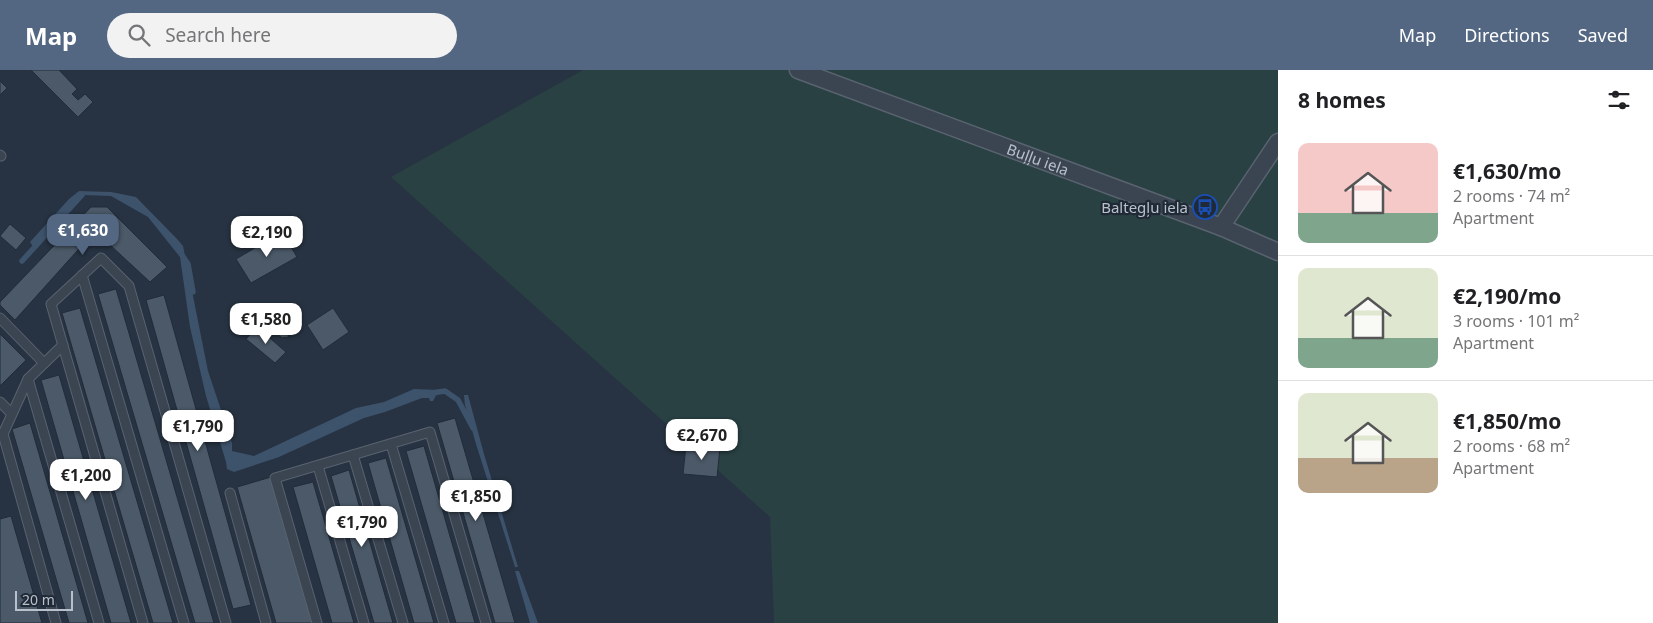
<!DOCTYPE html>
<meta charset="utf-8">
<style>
:root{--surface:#fff;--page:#f2f2f2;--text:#202124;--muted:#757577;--line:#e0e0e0;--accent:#536783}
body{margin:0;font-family:"Noto Sans",sans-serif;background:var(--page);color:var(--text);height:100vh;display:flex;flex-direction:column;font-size:19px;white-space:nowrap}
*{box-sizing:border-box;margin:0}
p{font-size:16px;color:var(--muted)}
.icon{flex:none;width:28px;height:28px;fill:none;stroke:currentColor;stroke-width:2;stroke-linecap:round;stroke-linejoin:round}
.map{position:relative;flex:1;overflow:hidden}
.panel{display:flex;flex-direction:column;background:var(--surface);width:375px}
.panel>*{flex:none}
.scale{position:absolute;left:15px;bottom:12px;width:58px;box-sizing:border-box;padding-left:5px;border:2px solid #b8c0cc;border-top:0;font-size:14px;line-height:18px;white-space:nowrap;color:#b8c0cc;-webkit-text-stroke:4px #202a37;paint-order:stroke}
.price{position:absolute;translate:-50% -42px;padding:0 11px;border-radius:10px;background:#fff;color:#222;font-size:16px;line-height:32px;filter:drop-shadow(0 1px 2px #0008)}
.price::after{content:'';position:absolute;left:50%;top:30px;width:15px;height:11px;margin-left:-8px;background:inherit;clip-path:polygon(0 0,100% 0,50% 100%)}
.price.selected{background:var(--accent);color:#fff}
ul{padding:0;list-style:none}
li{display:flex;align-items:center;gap:15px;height:125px;padding:0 20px}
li+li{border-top:1px solid var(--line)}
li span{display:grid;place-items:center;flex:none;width:140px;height:100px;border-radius:10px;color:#555}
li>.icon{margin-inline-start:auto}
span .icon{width:60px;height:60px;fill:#fffc;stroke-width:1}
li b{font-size:21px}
h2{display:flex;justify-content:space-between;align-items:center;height:60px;padding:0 20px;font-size:21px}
header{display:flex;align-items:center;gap:30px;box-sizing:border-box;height:70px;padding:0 25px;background:var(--accent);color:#fff}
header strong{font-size:24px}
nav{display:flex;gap:28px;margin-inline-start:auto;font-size:18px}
.search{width:350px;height:45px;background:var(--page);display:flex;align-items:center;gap:12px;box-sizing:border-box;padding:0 18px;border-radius:28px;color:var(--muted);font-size:19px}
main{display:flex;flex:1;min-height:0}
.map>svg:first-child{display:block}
.green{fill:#294143}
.water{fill:#3d526b}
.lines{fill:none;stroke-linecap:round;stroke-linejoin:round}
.stream{stroke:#3d526b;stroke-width:5.5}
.building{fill:#4b5968;stroke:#222c39}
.lane-casing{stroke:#59636f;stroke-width:11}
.street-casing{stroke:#59636f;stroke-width:19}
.lane{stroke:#3b4552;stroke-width:9}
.street{stroke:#3b4552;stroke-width:16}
.labels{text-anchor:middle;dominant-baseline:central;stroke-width:4.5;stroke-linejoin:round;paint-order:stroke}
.street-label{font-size:15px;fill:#b8c0cc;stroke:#202a37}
.poi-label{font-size:15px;fill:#b8c0cc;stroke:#202a37;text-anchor:end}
</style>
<header>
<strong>Map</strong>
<div class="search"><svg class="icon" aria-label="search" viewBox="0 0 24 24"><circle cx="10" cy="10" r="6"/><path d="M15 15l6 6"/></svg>Search here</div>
<nav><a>Map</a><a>Directions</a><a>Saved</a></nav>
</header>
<main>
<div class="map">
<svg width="1278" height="553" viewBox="0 0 1278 553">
<rect width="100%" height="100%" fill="#273342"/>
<!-- green -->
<polygon class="green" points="583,0 1278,0 1278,553 774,553 770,447 391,107"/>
<!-- water -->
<g class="water">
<polygon points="79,121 111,122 136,127 178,170 183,176 208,301 232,373 232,381 254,386 356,338 384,332 414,319 439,320 433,331 430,331 429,328 422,328 385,342 364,348 279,387 234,402 227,399 226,392 206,326 190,257 180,187 148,147 111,126 83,125 73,133 34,178 30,172 69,129"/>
<polygon points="464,325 468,325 484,384 518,497 515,497 476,374 465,335"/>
<polygon points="515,501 519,501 538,553 530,553"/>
</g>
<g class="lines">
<!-- stream -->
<g class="stream">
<polyline points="182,185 188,194 193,222"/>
<polyline points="22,191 82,125"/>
<polyline points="432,323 445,321 458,330 473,358"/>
</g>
</g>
<!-- building -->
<g class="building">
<polygon points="31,0 59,0 77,19 72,24 78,30 85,24 93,32 78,47"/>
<polygon points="0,11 7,18 0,25"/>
<polygon points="91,137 107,137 167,197 150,212 95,161 15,250 0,235 0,232"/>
<polygon points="10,154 26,168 16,180 0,166"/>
<polygon points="282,162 297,187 251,213 236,189"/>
<polygon points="116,219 214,553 195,553 98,224"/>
<polygon points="164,225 251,535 233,539 146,230"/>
<polygon points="80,238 173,553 153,553 62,243"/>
<polygon points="333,238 349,262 323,280 307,255"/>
<polygon points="280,252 289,267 282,268 277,264 276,257"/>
<polygon points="257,257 286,282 275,293 246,269"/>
<polygon points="0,264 26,290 0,316"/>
<polygon points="59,305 131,553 111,553 41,310"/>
<polygon points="455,348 515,553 495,553 437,353"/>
<polygon points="30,353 88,553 69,553 12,359"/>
<polygon points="686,375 720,378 717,407 683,404"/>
<polygon points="424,376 475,553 456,553 406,381"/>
<polygon points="386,388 434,553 414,553 368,393"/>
<polygon points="349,400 393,553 374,553 331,406"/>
<polygon points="271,407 314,553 276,553 237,417"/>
<polygon points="313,412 354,553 332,553 293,417"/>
<polygon points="11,446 42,553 0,553 0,449"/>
</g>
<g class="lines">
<defs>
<g id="lane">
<polyline points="0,85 1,86"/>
<polyline points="82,205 184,553"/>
<polyline points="0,248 44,293"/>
<polyline points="63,275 28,309 99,553"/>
<polyline points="28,309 3,364 56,553"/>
<polyline points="0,332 12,344"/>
<polyline points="391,374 444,553"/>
<polyline points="353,385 403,553"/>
<polyline points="318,396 364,553"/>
<polyline points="230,423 266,553"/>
<polyline points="143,553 51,234 101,188 129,216 226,553"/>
<polyline points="317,553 275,408 430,362 486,553"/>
</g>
<g id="street">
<path id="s1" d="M798 0 1221 157 1278 182"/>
<polyline points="1221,157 1278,72"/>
</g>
</defs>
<!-- lane casing -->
<use href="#lane" class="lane-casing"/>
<!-- street casing -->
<use href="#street" class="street-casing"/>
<!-- lane -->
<use href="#lane" class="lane"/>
<!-- street -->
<use href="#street" class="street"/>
</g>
<!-- icons -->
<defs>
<symbol id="bus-ring" viewBox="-11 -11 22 22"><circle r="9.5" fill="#202a37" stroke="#1a4fb4" stroke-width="1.5"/><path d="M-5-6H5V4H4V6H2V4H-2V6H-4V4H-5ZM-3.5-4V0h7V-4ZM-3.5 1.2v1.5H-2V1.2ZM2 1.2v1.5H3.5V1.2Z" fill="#1a4fb4"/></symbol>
</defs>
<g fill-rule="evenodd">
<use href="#bus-ring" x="1191" y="123" width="28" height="28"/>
</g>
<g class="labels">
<!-- street labels -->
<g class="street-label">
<text stroke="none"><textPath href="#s1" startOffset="256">Buļļu iela</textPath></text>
</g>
<!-- poi labels -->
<g class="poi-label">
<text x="1188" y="137">Baltegļu iela</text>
</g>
</g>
</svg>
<div class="scale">20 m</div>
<b class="price selected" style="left:83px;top:186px">€1,630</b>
<b class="price" style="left:267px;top:188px">€2,190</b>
<b class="price" style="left:266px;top:275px">€1,580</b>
<b class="price" style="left:198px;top:382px">€1,790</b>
<b class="price" style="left:702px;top:391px">€2,670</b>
<b class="price" style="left:86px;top:431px">€1,200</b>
<b class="price" style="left:476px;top:452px">€1,850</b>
<b class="price" style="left:362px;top:478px">€1,790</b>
</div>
<section class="panel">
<h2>8 homes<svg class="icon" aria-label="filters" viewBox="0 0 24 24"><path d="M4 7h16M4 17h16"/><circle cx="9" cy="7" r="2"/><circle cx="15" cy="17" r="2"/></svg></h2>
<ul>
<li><span style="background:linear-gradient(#f6c9c9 70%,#7fa58c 0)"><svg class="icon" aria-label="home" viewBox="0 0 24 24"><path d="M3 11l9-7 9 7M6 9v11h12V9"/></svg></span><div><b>€1,630/mo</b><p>2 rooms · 74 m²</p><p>Apartment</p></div></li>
<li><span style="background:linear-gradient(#dfe7d0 70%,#7fa58c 0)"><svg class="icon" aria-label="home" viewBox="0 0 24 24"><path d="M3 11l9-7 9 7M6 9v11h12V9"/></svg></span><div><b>€2,190/mo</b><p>3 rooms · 101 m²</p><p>Apartment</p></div></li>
<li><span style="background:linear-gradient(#dfe7d0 65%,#b9a48a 0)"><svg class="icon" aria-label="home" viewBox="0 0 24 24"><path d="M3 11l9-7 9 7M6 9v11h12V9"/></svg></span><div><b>€1,850/mo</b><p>2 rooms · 68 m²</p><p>Apartment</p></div></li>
</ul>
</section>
</main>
